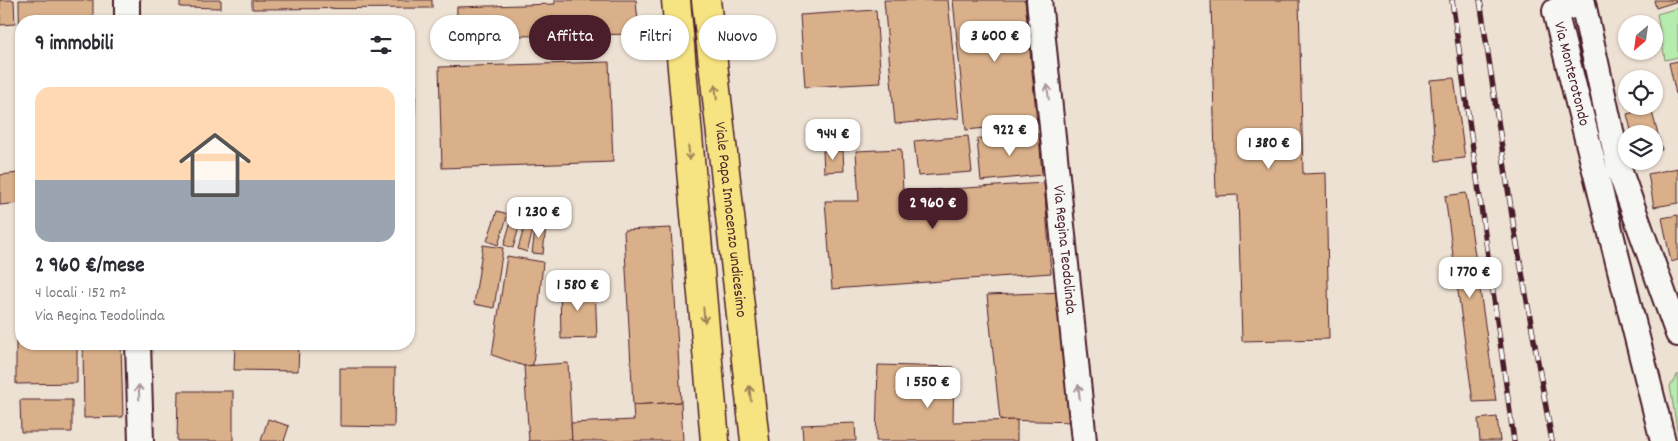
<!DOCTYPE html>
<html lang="it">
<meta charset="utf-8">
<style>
:root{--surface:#fff;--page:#f2f2f3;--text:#2b2b33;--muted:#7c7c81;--line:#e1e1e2;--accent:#4a1f2b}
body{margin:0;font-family:Dekko,sans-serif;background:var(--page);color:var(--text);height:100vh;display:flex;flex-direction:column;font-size:19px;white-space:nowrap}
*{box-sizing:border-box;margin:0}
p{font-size:16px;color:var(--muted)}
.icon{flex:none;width:28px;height:28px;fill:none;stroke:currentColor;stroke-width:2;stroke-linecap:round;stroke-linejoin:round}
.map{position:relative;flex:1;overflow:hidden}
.drawer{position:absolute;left:15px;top:15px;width:400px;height:335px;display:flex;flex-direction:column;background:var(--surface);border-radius:20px;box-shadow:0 1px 4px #0004}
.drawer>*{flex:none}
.hud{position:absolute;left:430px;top:15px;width:475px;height:45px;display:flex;gap:10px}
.needle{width:32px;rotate:209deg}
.fabs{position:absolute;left:1618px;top:15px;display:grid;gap:10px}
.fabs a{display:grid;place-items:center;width:45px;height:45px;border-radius:50%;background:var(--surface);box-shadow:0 1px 4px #0004;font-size:25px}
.price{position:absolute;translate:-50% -42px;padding:0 11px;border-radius:10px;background:#fff;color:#222;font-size:16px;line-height:32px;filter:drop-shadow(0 1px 2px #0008)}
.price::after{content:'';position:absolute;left:50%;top:30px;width:15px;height:11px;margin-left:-8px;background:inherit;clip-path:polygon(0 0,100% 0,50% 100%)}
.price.current{background:var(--accent);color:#fff}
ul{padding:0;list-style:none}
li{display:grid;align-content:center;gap:10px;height:265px;padding:0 20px}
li+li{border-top:1px solid var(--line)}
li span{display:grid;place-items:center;height:155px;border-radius:15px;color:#555}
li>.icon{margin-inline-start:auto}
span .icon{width:90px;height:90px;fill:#fffc;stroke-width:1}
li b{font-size:21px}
h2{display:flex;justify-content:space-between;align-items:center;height:60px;padding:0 20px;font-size:21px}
.chip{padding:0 18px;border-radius:22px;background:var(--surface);box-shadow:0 1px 4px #0004;font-size:18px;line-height:45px}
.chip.current{background:var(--accent);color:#fff}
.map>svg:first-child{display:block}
.green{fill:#b6ecae;stroke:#80866c}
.building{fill:#d9b08a;stroke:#4a1f2b}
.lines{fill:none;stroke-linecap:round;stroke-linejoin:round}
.minor-casing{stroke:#4a1f2b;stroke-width:28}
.primary-casing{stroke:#4a1f2b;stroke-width:31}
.minor{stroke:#f6f6f2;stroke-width:24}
.primary{stroke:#f6e381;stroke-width:28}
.rail-casing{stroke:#4a1f2b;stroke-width:5.5}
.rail{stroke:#f6f6f2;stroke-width:4;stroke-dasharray:11;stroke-linecap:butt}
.oneway{stroke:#a08156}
.oneway2{stroke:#a99598}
.labels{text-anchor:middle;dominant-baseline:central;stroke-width:5;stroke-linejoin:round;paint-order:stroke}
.street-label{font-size:16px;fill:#4a1f2b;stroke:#f6f6f2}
</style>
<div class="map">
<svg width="1678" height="441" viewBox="0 0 1678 441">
<rect width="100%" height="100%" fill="#ede1d3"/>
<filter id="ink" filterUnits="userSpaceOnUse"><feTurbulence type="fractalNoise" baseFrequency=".02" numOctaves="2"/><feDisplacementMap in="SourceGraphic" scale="10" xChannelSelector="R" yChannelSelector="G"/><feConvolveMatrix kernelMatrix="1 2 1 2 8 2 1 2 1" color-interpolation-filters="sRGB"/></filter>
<g filter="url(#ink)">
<!-- green -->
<g class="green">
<polygon points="1678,8 1678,57 1665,60 1657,14"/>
<polygon points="1678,374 1678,435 1670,386"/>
</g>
<!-- building -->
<g class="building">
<polygon points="0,0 14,0 15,24 0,25"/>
<polygon points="19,0 93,0 93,21 21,21 21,175"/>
<polygon points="180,0 221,0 221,8 180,7"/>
<polygon points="252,0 432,0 432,8 252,9"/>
<polygon points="555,0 636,0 639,34 456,37 457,7 555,4"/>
<polygon points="884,0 948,0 959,118 895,124"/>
<polygon points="953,0 1025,0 1037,123 966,130"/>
<polygon points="1211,0 1299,0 1303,174 1326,173 1329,339 1242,341 1238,195 1216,196"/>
<polygon points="1654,0 1678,0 1678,1 1656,8"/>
<polygon points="876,10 881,83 805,87 800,15"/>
<polygon points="1678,61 1678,103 1669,63"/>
<polygon points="609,62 613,162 442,168 439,67"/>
<polygon points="1454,78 1465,158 1436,161 1430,80"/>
<polygon points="409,83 416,83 413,160 409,160"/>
<polygon points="1651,108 1662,150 1654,152 1654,134 1632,134 1627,114"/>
<polygon points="1039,134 1042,175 981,181 977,139"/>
<polygon points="968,136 972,172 918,176 914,141"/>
<polygon points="901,149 903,192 1044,183 1051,273 832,289 825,201 859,201 856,151"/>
<polygon points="823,151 843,151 844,171 824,172"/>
<polygon points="1678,168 1678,203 1654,207 1648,174"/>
<polygon points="19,173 21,203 0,205 0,175"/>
<polygon points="1466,193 1496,401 1473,402 1445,196"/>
<polygon points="497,211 508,214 498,245 487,241"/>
<polygon points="513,214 522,217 513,248 504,245"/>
<polygon points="1678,215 1678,260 1671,262 1662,218"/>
<polygon points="526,221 535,223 527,252 518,249"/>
<polygon points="536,223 546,225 543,254 532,253"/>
<polygon points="671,228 681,402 633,405 624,230"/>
<polygon points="483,245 503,248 494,308 474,304"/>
<polygon points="507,256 543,262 533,365 524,366 492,355"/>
<polygon points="595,285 597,338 561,339 560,286"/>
<polygon points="1065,292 1075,422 1000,420 987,295"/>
<polygon points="16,342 21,342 21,344 77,344 77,383 16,384"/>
<polygon points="83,344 121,344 123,417 84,418"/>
<polygon points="235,344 299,344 298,371 234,370"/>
<polygon points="568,363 572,440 529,441 524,366"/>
<polygon points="878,365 954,367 953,422 1017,420 1017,441 876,441"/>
<polygon points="340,368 395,368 394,427 340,426"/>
<polygon points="178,391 233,391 233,441 177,441"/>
<polygon points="20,400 72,400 72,432 21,432"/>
<polygon points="681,402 683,441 572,441 571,423 634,420 633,405"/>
<polygon points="1497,417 1500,441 1480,441 1478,419"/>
<polygon points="268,419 289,426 284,441 261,441"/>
<polygon points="855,423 856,441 803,441 802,425"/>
</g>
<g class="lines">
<defs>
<g id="minor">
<polyline points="127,0 127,21"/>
<path id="s1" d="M1039 0 1084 441"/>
<polyline points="138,344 141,441"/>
<polyline points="1663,441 1555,11 1583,3 1620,172 1678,334"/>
</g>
<g id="primary">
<polyline points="676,0 715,441"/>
<path id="s2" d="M706 0 755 441"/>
</g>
</defs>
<!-- minor casing -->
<use href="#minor" class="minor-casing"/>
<!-- primary casing -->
<use href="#primary" class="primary-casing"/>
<!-- minor -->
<use href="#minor" class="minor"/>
<!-- primary -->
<use href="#primary" class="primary"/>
<defs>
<g id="rail">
<polyline points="1452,0 1514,441"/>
<polyline points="1480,0 1513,222 1552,441"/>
</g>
</defs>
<!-- rail casing -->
<use href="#rail" class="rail-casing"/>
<!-- rail -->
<use href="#rail" class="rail"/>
</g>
<!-- one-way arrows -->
<defs><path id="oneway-shaft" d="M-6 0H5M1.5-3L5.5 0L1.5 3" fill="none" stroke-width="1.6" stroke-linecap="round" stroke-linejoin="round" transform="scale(1.25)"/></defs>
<g class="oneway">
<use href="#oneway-shaft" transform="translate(716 92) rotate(-96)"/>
<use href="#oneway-shaft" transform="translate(689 153) rotate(85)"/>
<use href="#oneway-shaft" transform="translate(704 315) rotate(85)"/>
<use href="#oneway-shaft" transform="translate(750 393) rotate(-96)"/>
</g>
<g class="oneway2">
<use href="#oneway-shaft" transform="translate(1048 92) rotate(-96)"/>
<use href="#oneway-shaft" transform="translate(139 392) rotate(-92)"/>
<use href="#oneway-shaft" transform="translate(1079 392) rotate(-96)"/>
</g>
</g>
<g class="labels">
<!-- street labels -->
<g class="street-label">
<text transform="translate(1571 74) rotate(76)">Via Monterotondo</text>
<text stroke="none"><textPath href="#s2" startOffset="221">Viale Papa Innocenzo undicesimo</textPath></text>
<text stroke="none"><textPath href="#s1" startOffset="251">Via Regina Teodolinda</textPath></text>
</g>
</g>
</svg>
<div class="fabs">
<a><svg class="needle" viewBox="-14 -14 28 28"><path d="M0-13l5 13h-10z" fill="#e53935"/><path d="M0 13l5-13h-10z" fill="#7c7c81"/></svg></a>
<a><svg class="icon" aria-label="locate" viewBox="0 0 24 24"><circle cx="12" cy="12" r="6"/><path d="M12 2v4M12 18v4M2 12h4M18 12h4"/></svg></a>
<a><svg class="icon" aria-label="layers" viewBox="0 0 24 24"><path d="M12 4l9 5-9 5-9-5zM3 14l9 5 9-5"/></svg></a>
</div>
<b class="price" style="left:995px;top:63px">3 600 €</b>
<b class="price" style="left:1010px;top:157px">922 €</b>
<b class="price" style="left:833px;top:161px">944 €</b>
<b class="price" style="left:1269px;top:170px">1 380 €</b>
<b class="price current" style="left:933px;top:230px">2 960 €</b>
<b class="price" style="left:539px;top:239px">1 230 €</b>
<b class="price" style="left:1470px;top:299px">1 770 €</b>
<b class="price" style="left:578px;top:312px">1 580 €</b>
<b class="price" style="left:928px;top:409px">1 550 €</b>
<div class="hud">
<a class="chip">Compra</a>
<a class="chip current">Affitta</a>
<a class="chip">Filtri</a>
<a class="chip">Nuovo</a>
</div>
<section class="drawer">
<h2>9 immobili<svg class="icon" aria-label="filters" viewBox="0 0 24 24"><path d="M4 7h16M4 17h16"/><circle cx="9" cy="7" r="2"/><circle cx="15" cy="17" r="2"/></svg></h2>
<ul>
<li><span style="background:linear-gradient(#ffd9b3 60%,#9aa5b1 0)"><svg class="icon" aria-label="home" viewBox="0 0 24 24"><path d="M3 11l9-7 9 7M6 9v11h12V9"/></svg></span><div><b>2 960 €/mese</b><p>4 locali · 152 m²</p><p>Via Regina Teodolinda</p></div></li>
</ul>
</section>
</div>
